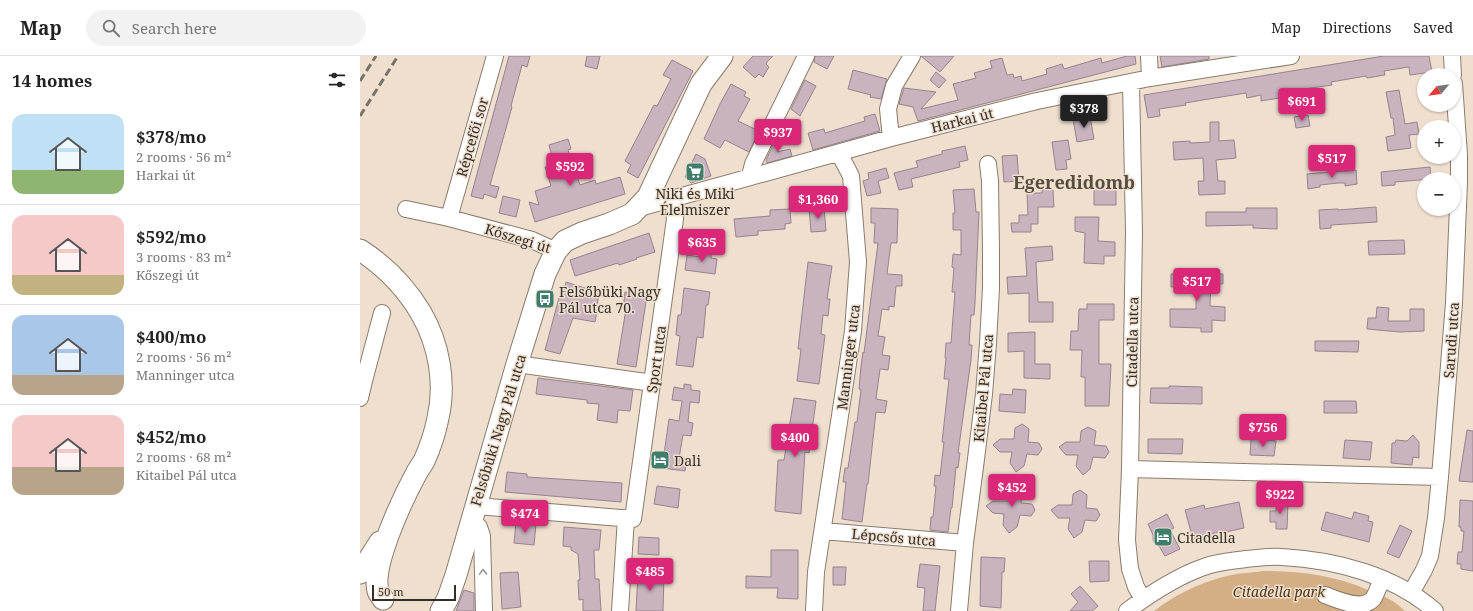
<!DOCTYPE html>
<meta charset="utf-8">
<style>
body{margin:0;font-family:"Noto Serif",serif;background:#f2f2f2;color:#222;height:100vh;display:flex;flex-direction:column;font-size:15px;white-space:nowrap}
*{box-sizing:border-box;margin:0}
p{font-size:13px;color:#767676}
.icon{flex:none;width:22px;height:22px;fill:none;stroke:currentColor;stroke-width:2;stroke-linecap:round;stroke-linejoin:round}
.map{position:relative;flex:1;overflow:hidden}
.sheet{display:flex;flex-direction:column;background:#fff;width:360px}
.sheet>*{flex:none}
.needle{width:26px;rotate:241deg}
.controls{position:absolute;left:1057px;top:12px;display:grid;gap:8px}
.controls a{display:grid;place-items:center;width:44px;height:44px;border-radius:50%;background:#fff;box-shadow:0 1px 3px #0004;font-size:20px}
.scale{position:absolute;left:12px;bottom:10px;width:84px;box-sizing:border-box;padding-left:4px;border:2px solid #332d27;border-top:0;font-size:11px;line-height:14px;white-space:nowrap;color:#332d27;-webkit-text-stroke:3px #efdfcf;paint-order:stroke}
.price{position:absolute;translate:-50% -34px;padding:0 9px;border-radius:4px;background:#db2777;color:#fff;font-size:13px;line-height:26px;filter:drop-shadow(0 1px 2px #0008)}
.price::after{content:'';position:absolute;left:50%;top:24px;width:12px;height:9px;margin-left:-6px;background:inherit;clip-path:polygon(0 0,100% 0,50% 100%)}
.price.on{background:#222;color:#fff}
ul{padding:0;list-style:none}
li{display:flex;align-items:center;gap:12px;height:100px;padding:0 12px}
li+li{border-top:1px solid #e0e0e0}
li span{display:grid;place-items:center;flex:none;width:112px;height:80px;border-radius:12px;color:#555}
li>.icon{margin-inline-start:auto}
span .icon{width:48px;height:48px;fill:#fffc;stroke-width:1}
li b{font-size:17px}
h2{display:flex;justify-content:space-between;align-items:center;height:48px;padding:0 12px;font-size:17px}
header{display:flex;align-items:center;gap:24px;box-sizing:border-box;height:56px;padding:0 20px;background:#fff;border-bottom:1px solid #e0e0e0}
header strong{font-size:19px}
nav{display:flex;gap:22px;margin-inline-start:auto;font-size:14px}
.search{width:280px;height:36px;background:#f2f2f2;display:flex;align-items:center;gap:10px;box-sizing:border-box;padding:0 14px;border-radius:22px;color:#767676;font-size:15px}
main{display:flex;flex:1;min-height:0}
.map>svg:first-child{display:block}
.green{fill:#d4ae84}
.building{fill:#c8b3be;stroke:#96838d}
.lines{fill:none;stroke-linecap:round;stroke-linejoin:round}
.minor-casing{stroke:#8a7c6d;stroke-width:18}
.major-casing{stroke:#8a7c6d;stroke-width:23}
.minor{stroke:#fff;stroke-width:16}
.major{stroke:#fff;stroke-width:21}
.rail{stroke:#7a7167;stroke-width:3;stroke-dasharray:8 4;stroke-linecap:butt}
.oneway{stroke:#999693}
.labels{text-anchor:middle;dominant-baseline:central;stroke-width:3;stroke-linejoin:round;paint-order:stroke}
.street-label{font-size:14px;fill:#332d27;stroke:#efdfcf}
.poi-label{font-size:14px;fill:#332d27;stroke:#efdfcf;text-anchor:start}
.park-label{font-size:14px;font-style:italic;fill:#4e3517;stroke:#efdfcf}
.district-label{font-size:18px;font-weight:bold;fill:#584c3e;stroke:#efdfcf}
</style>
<header>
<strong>Map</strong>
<div class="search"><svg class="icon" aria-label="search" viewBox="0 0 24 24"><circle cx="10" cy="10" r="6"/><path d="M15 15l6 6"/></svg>Search here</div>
<nav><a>Map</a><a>Directions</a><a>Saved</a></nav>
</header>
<main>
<section class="sheet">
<h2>14 homes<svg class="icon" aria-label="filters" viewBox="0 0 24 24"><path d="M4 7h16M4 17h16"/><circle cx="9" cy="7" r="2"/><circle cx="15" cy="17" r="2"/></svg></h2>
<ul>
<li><span style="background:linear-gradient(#bfe0f5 70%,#8fb573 0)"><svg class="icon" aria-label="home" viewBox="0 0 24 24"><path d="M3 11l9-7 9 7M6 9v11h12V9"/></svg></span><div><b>$378/mo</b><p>2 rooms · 56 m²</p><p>Harkai út</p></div></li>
<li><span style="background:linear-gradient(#f6c9c9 75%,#c2b280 0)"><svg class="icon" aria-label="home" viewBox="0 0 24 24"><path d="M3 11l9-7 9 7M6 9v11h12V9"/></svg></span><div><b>$592/mo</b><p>3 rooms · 83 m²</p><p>Kőszegi út</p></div></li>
<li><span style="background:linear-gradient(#a9c7e8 75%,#b9a48a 0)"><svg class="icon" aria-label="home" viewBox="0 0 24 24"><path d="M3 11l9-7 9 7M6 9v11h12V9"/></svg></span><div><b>$400/mo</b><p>2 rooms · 56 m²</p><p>Manninger utca</p></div></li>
<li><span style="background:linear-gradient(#f6c9c9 65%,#b9a48a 0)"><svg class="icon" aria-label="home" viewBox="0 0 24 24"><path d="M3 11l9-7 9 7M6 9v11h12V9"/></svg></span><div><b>$452/mo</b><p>2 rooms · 68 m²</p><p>Kitaibel Pál utca</p></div></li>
</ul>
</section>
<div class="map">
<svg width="1113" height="555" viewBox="0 0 1113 555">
<rect width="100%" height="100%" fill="#efdfcf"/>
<path class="green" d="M903,515c38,0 70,4 105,19 14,5 26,10 37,21h-251c21,-16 43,-27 69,-34 13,-4 27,-4 40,-6z"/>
<path class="building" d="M149,0h21l-3,11 -5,-2 -11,41 1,1 -22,78 9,2 -3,11 -12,-4 -1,5 -12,-3z
M227,0h13l-3,13 -12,-3z
M393,0h20l-6,6 -1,2 3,3 -6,10 -4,-3 -4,4 -12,-11z
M455,0h19l-7,13 -13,-7z
M561,0h33l-14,16z
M767,0h8l1,8 -218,57 -5,-14 -14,-3 5,-16 32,4 -15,17 37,-9 -5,-16 23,-6 -2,-5 18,-5 -2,-7 12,-3 5,17 6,-1 1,4 7,-2 1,5 25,-7 -1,-5 16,-5 2,5 37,-11 1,5z
M800,0h49v3l-47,8z
M1024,0h45l3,16 -22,3 -1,-8 -25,4 1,4 -18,3 -1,-2 -35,6 1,3 -28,4 1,5 -44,7v-6l-14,3 -1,-5 -31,5 -30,5 1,2 -27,4 1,7 -12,2 -4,-23z
M312,4l21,11 -55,107 -11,-6 4,-7 -6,-4 29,-56 3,1 14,-27 -8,-4z
M493,14l34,9 -6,20 -11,-2 1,-2 -23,-6z
M576,16l10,8 -7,8 -9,-8z
M445,24l11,6 -16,30 -9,-7z
M371,28l15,8 -2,4 6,3 -12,22 21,10 -10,21 -24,-12 -5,8 -16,-9 16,-35z
M1039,34l6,34 12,-2 2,12 -10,1 2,13 -23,3 -2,-14 9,-2 -2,-17h-2l-5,-26z
M515,58l5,17 -67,19 -5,-17 16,-4 1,4 40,-12 -1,-4z
M948,59l2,11 -14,2 -2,-11z
M730,60l4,23 -17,3 -4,-23z
M850,66h9v19l15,-1 2,18 -20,2 2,21h7v13l-26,1 -1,-14h6l-1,-23 -29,2 -1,-18 17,-1v2l20,-1z
M208,83l3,10 -3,1 12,35 15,-5 1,4 24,-7 5,17 -90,28 -6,-20 10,3 -4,-14 16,-5 -6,-19 9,-3 -5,-19z
M416,83l6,4 -5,9 13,-3 2,7 -25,7 -1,-3z
M708,84l3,19 -5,1 1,9 -11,1 -4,-28z
M605,90l3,14 -9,2 1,5 -49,12 2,8 -14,3 -5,-17 24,-6 -2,-6 26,-7v-3z
M336,98l9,5 6,17 -20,7 -6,-6z
M657,99l2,26 -15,1 -2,-26z
M1070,111l1,12 -36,3v3l-13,1 -1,-14z
M526,112l3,10 -11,3 3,12 -14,3 -4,-15 6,-2 -1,-6z
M996,114l1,14 -12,2v-3h-7l-18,2v2l-12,2 -1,-15z
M734,132h22v17h-22z
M614,133l2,23h3l-4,91 -1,12h-3l-2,30h3l-1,15 -13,93h2l-2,15 -2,-1 -4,41h-1l-3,24 -18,-2 1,-13h2l3,-31h-2l1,-11 5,1 4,-34h-2l7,-63h-5l2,-21h-1l1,-15h5l4,-51h-3l2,-24 -2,-1 1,-13 8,1v-25h-8v-17h2l-2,-23z
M682,134h11l1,17h-16v17h-7v8h-19l-1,-9h8v-8h9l-1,-22h15z
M143,140l17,4 -4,17 -17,-4z
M464,151l2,24 -15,1 -2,-24z
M1016,151l1,15 -46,3v3l-11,1 -1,-19 19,-1v1z
M511,152l27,1 -1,34h-6l-4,31 15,1v11h-6l-2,21 -5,-1v4l-7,-1 -4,27 7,1 -3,18 8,1 -2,14 -8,-1 -4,30 11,2 -2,12 -9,-1 -8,72h-1l-5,38 -20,-3 4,-37h-3l2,-14h3l7,-46h2l4,-32 -2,-1 2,-23 2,-14 1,1 14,-110h-4l1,-20h-4z
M886,152h31v21l-24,-1v-3l-47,1v-14h40z
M430,153l1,14 -6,1v5l-27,2v4l-22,2 -2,-18 36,-3v-6z
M715,161h24l-1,24 17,1v14h-11v8l-20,-1 1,-30 -10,-2z
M289,177l6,19 -19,6 1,1 -18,6 -1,-2 -43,13 -5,-16z
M1044,184l1,14 -36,1 -1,-14z
M692,190l1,14 -17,2 2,40h15v20h-24v-29l-21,1 -1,-17 20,-1 -2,-28z
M340,195l11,1v6l6,1 -2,15 -30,-4 2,-15 13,2z
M448,206l24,4 -5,33h3l-2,17 -5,-1 -2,19 4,1 -6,49 -22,-3 4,-32h-3z
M811,218h52v10l-12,-1 -1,23 15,1v14l-13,-1v12h-11v-4l-31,-1v-18h26v-17l-19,-1 1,-4h-7z
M206,226l19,6v2l14,4 -2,11h1l-3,17 -22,-4 -13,36 -15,-4 14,-52h3z
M324,232l26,4 -2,13h-2l-3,33 -6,-1 -4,30 -17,-2 4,-29 -4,-1 2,-20h3z
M265,236l22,3 -11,72 -19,-3 9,-55h-3z
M727,248h27v16h-15v44h12l-2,42h-24v-29h-4l1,-27h-12l1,-19h7l1,-22h8z
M1017,251l12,1 -1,13h22v-12h14v22l-24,1 -33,-3 1,-11h8z
M675,276v32h15v15l-26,-1v-27l-16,1v-19z
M955,285h44l-1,11 -43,-1z
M178,322l95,12 -3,21 -12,-1 -1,13 -20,-3 2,-16 -12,-1v-3l-51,-6z
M324,328l7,1v5l9,1 -1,12 -9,-1 -2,20 5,1 -2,13 -8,-1 -4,23 8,1 -2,12 -23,-3 7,-49 10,2 3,-20 -10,-1 2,-13 10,2z
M809,330l33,1v17l-52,-1 1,-15h18z
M653,333l13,1 -1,23 -26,-2 1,-17 12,1z
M434,342l22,3 -7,52 -4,-1 -4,62 -26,-3 3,-51h6z
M964,345h32l1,12h-33z
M662,368l7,5 -1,13 11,1 3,6 -4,6 -11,-1 -3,12 -8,6 -6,-9 2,-11h-12l-7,-7 7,-6h14l1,-11z
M728,371l8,4 -2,14 12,1 3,6 -4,6 -12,-1 -3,12 -7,6 -7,-9 2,-11h-12l-7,-8 7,-5h14l1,-11z
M1107,374l6,1v51l-14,-1z
M1053,379l6,7v16l-6,-1 -1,8 -21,-2 1,-20h3l1,-3 11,1z
M788,383h35l-1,15 -34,-1z
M891,383l25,2 -2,15 -24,-1z
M985,384l27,2 -2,18 -27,-2z
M147,416l20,2v3l95,6 -1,19 -116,-10z
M654,429l8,5 -1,13 11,1 3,6 -4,6 -11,-1 -3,12 -8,6 -6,-8 1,-11 -11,-1 -7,-7 7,-5h14l1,-12z
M297,430l23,3 -2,19 -24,-4z
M720,434l7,5 -1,13 11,1 3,6 -4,6 -11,-1 -3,12 -8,6 -6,-9 2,-11h-12l-7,-8 7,-5h14l1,-11z
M1100,444l13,1v70l-12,-2v-5h-4l1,-12h4l2,-21h-3v-4h-2z
M917,445l11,1 -1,27h-11v-7h-6v-11h6z
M879,446l5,26 -18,4v-2l-33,9 -8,-29 19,-5 1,4z
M966,456l26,7 2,-7 15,4 -1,5 5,1 -4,20 -48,-12z
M807,458l7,14 -4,2 10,19 -15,7 -6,-10 -4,-2 -2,-4v-5l-5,-11z
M156,466l20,2 -2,21 -20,-2z
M1040,469l12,6 -13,27 -12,-5z
M204,471l37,3 -2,20h-5l1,29h4l2,32h-18v-12l-4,1 -1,-20h2l-2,-26 -7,-4v-3l-8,-1z
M279,481l20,1v17l-21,-1z
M411,494h27v49l-21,-1 1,-10h-32v-12l25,1z
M621,501l24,1 -1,14h-2l-1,36 -21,-2z
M729,505h20v20l-19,1z
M560,508l20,2 -5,45h-12l2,-23 -8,-1z
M473,511h13l-1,18h-12z
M158,516l3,35 -19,2 -2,-36z
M278,517h26l-1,38h-27z
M720,530l18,20 -6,5h-22l8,-9 -7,-8z
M104,534l10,3v18h-18z"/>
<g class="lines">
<g class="minor-casing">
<path id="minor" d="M789,0l1,22
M1092,0l1,19
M771,26l3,151 -4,236 -3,71 3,29 6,18 7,12
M531,82l-3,-29 6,-23 18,-30
M390,120l3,-12 53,-108
M279,152l252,-70 146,-37 113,-23 141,-22
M46,153l43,9 83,22 24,11
M89,162l46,-162
M157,308l136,19
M0,319l4,6 -4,17
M4,325l18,-68
M770,413l310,8
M116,450l157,13 42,-300 -2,-20
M111,464l8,7 3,9 2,75
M463,475l142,12
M1051,537l13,-23 6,-14 6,-38 4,-41 14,-174 5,-121v-27l-5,-72
M965,539c13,5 37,16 48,4 4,-6 6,-14 9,-20
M260,555l6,-93
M454,555l2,-39 37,-241 5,-69 -7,-86 -12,-23
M599,555l6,-68 10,-76 9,-73 4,-51 3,-55v-36l-1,-71 -2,-17
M767,555c23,-17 47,-33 74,-43 14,-6 30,-7 45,-9 12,-1 24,-3 36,-2 54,3 112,18 153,54"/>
</g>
<g class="major-casing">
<path id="major" d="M0,194c25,16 46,38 61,63 18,31 25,70 17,105 -3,15 -8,30 -14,43 -3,5 -6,9 -8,13 -13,24 -45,91 -38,117 1,3 4,6 5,8
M0,517l20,-31
M81,555l7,-13 8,-23 61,-211 28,-90 11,-23 9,-10 17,-8 27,-9 23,-10 16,-17 53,-113 21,-28"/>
</g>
<use href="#minor" class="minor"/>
<use href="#major" class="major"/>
<path class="rail" d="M0,25l16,-25
M0,60l38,-60"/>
</g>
<defs><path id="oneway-chevron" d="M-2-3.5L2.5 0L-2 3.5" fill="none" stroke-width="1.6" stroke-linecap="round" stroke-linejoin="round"/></defs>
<use class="oneway" href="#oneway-chevron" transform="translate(123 516) rotate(-92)"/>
<defs>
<g id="supermarket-square" transform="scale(1)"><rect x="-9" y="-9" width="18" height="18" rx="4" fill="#3f7e6c" stroke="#efdfcf"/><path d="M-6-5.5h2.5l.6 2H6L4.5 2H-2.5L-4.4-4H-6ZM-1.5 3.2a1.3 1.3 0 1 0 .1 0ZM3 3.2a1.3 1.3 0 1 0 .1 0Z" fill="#fff"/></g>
<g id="bus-square" transform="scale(1)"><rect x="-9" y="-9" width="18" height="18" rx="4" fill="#3f7e6c" stroke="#efdfcf"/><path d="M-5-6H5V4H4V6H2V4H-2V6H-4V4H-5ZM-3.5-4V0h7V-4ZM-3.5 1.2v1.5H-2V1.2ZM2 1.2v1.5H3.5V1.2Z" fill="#fff"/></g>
<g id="hotel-square" transform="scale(1)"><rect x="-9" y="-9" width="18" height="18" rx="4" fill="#3f7e6c" stroke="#efdfcf"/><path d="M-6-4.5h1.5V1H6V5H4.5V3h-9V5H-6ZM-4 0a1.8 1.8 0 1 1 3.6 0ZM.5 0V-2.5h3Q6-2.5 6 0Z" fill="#fff"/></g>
</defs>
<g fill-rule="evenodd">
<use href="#supermarket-square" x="335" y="116"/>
<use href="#bus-square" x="185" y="243"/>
<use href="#hotel-square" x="300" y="404"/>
<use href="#hotel-square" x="803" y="481"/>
</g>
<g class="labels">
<g class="street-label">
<text transform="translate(602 64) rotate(-14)">Harkai út</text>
<text transform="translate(112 81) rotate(-74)">Répcefői sor</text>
<text transform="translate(158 182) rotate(17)">Kőszegi út</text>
<text transform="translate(1091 284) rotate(-86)">Sarudi utca</text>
<text transform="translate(772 286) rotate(-89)">Citadella utca</text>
<text transform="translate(488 301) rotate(-83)">Manninger utca</text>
<text transform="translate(296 303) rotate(-82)">Sport utca</text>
<text transform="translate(623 332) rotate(-85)">Kitaibel Pál utca</text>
<text transform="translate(138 374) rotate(-73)">Felsőbüki Nagy Pál utca</text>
<text transform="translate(534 481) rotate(5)">Lépcsős utca</text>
</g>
<g class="poi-label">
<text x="335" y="137" text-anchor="middle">Niki és Miki<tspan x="335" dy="16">Élelmiszer</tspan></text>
<text x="199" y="235">Felsőbüki Nagy<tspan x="199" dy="16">Pál utca 70.</tspan></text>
<text x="314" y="404">Dali</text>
<text x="817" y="481">Citadella</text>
</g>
<g class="park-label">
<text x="919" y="535">Citadella park</text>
</g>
<g class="district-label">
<text x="714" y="126">Egeredidomb</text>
</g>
</g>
</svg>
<div class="controls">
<a><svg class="needle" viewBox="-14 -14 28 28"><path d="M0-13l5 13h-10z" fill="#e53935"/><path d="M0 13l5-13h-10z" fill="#767676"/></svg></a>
<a>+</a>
<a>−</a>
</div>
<div class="scale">50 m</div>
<b class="price" style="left:942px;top:66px">$691</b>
<b class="price on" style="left:724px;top:73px">$378</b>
<b class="price" style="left:418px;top:97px">$937</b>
<b class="price" style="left:972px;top:123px">$517</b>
<b class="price" style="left:210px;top:131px">$592</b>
<b class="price" style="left:458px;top:164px">$1,360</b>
<b class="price" style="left:342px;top:207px">$635</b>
<b class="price" style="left:837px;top:246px">$517</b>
<b class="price" style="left:903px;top:392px">$756</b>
<b class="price" style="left:435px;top:402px">$400</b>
<b class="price" style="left:652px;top:452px">$452</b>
<b class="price" style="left:920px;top:459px">$922</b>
<b class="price" style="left:165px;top:478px">$474</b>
<b class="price" style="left:290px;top:536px">$485</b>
</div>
</main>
